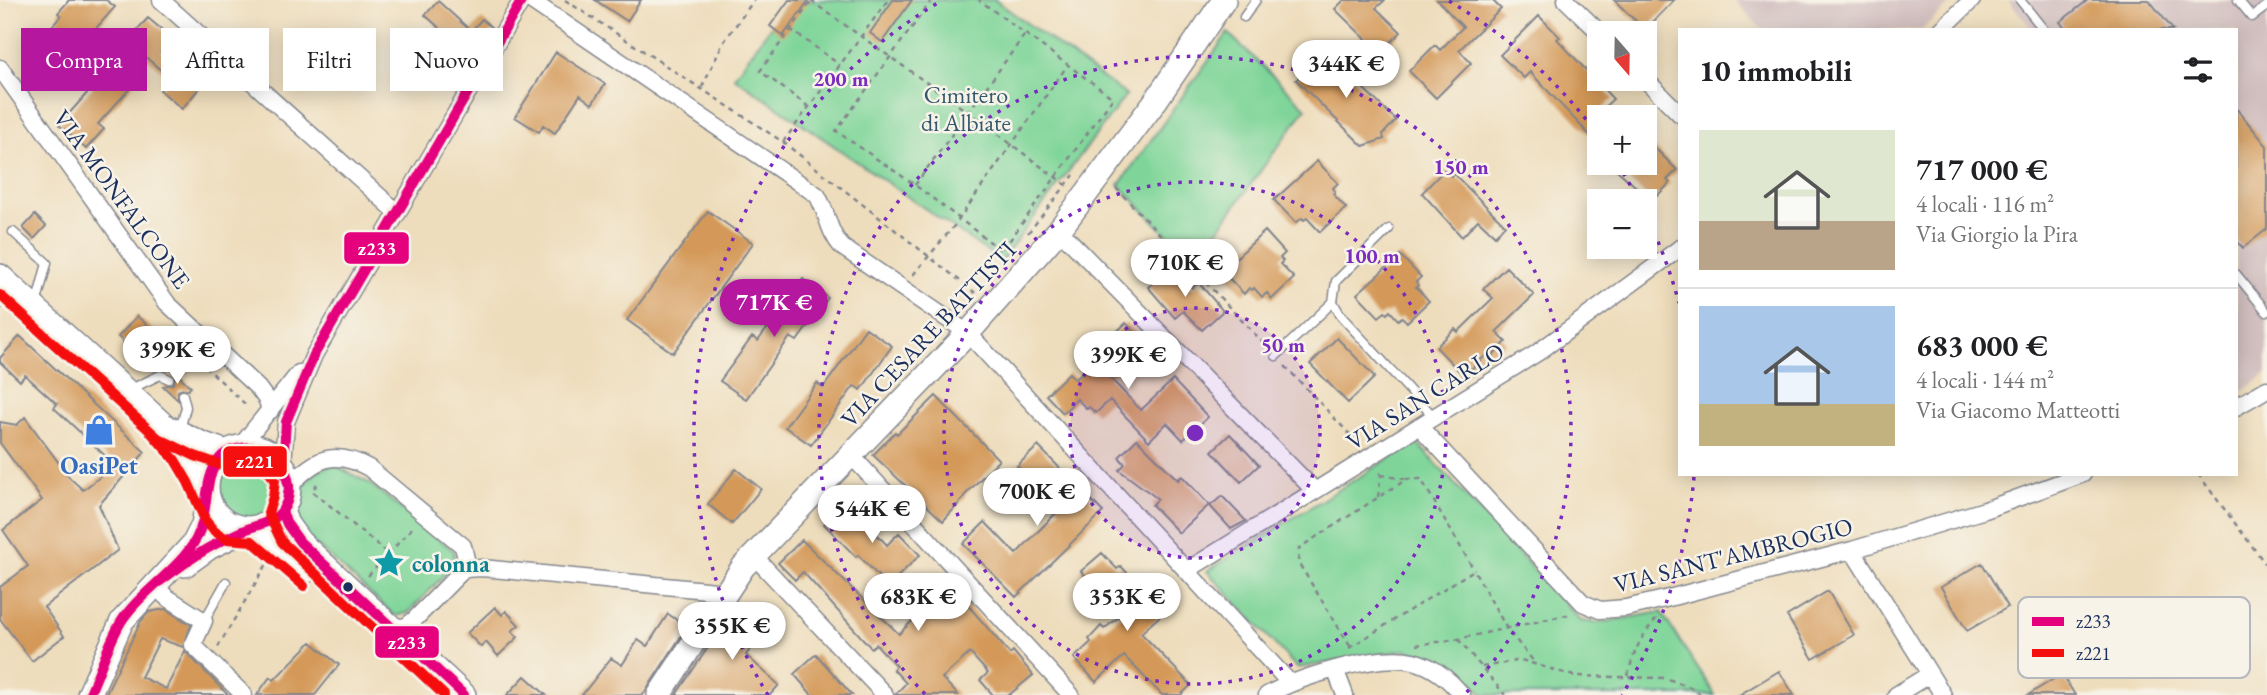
<!DOCTYPE html>
<html lang="it">
<meta charset="utf-8">
<style>
body{margin:0;font-family:"EB Garamond",serif;background:#f2f2f2;color:#202124;height:100vh;display:flex;flex-direction:column;font-size:26px;white-space:nowrap}
*{box-sizing:border-box;margin:0}
p{font-size:23px;color:#757577}
.icon{flex:none;width:38px;height:38px;fill:none;stroke:currentColor;stroke-width:2;stroke-linecap:round;stroke-linejoin:round}
.map{position:relative;flex:1;overflow:hidden}
.panel{position:absolute;left:1678px;top:28px;width:560px;height:448px;display:flex;flex-direction:column;background:#fff;border-radius:0px;box-shadow:0 4px 18px #0003}
.panel>*{flex:none}
.top-card{position:absolute;left:21px;top:28px;width:665px;height:63px;display:flex;gap:14px}
.needle{width:46px;rotate:160deg}
.tools{position:absolute;left:1587px;top:21px;display:grid;gap:14px}
.tools a{display:grid;place-items:center;width:70px;height:70px;border-radius:0px;background:#fff;box-shadow:0 4px 18px #0003;font-size:35px}
.price{position:absolute;translate:-50% -60px;padding:0 16px;border-radius:24px;background:#fff;color:#222;font-size:23px;line-height:46px;filter:drop-shadow(0 2px 4px #0008)}
.price::after{content:'';position:absolute;left:50%;top:42px;width:21px;height:16px;margin-left:-10px;background:inherit;clip-path:polygon(0 0,100% 0,50% 100%)}
.price.selected{background:#b5179e;color:#fff}
ul{padding:0;list-style:none}
li{display:flex;align-items:center;gap:21px;height:175px;padding:0 21px}
li+li{border-top:2px solid #e0e0e0}
li span{display:grid;place-items:center;flex:none;width:196px;height:140px;border-radius:0px;color:#555}
li>.icon{margin-inline-start:auto}
span .icon{width:84px;height:84px;fill:#fffc;stroke-width:1}
li b{font-size:30px}
h2{display:flex;justify-content:space-between;align-items:center;height:84px;padding:0 21px;font-size:30px}
.tag{padding:0 24px;border-radius:0px;background:#fff;box-shadow:0 4px 18px #0003;font-size:24px;line-height:63px}
.tag.selected{background:#b5179e;color:#fff}
.map>svg:first-child{display:block}
.industrial{fill:#d2bfbf}
.green{fill:#7fd599;stroke:#4d827c;stroke-width:2}
.building{fill:#d49958}
.lines{fill:none;stroke-linecap:round;stroke-linejoin:round}
.lane-casing{stroke:#84868d;stroke-width:11}
.street-casing{stroke:#84868d;stroke-width:19}
.secondary-casing{stroke:#84868d;stroke-width:26}
.path{stroke:#84868d;stroke-width:2.5;stroke-dasharray:5 5;stroke-linecap:butt}
.lane{stroke:#fff;stroke-width:8}
.street{stroke:#fff;stroke-width:16}
.secondary{stroke:#fff;stroke-width:23}
.bus-1-casing{stroke:#f7f3e8;stroke-width:16}
.bus-2-casing{stroke:#f7f3e8;stroke-width:16}
.bus-1{stroke:#e5007d;stroke-width:10}
.bus-2{stroke:#f50f0f;stroke-width:10}
.ring{fill:none;stroke:#7b2cbf;stroke-width:3.5;stroke-dasharray:3.5 7}
.bus-dot{fill:#1b2f5e;stroke:#f7f3e8;stroke-width:2.5}
.labels{text-anchor:middle;dominant-baseline:central;stroke-width:5;stroke-linejoin:round;paint-order:stroke}
.park-label{font-size:24px;fill:#34586d;stroke:#f7f3e8}
.street-label{font-size:24px;fill:#1b2f5e;stroke:#f7f3e8}
.shop-label{font-size:24px;font-weight:bold;fill:#366cbe;stroke:#f7f3e8}
.culture-label{font-size:24px;font-weight:bold;fill:#0d838f;stroke:#f7f3e8;text-anchor:start}
.key{fill:#f7f3e8;stroke:#b5b8bf;stroke-width:2}
.key-label{font-size:19px;fill:#1b2f5e}
.centre{fill:#7b2cbf;stroke:#f7f3e8;stroke-width:3.5}
.ring-label{font-size:21px;text-anchor:middle;font-weight:bold;fill:#7b2cbf;stroke:#f7f3e8;stroke-width:5;stroke-linejoin:round;paint-order:stroke}
.line-badge{stroke:#f7f3e8;stroke-width:2.5}
.badge-label{font-size:19px;text-anchor:middle;font-weight:bold;fill:#fff}
</style>
<div class="map">
<svg width="2267" height="695" viewBox="0 0 2267 695">
<rect width="100%" height="100%" fill="#f7f3e8"/>
<filter id="ink" filterUnits="userSpaceOnUse"><feTurbulence type="fractalNoise" baseFrequency=".0143" numOctaves="2"/><feDisplacementMap in="SourceGraphic" scale="14" xChannelSelector="R" yChannelSelector="G"/><feConvolveMatrix kernelMatrix="1 2 1 2 8 2 1 2 1" color-interpolation-filters="sRGB"/></filter>
<filter id="wash" filterUnits="userSpaceOnUse"><feTurbulence type="fractalNoise" baseFrequency=".00686" numOctaves="4" result="noise"/><feDisplacementMap in="SourceGraphic" scale="28" xChannelSelector="R" yChannelSelector="G"/><feGaussianBlur stdDeviation="1.57" result="paint"/><feColorMatrix in="noise" values="0 0 0 0 0 0 0 0 0 0 0 0 0 0 0 0 0 1.4 0 .05"/><feComposite in="paint" operator="in"/></filter>
<g filter="url(#wash)">
<rect width="100%" height="100%" fill="#eeddbc"/>
<path class="industrial" d="M1734,0h221l-34,30h-158z
M2008,0h259v373l-18,14 -12,6 -1,-363h-203z"/>
<path class="green" d="M790,0h205l131,95 -125,166 -267,-184z
M1228,33l78,75 -112,155 -75,-78z
M1416,442l165,179 18,2 62,-11 54,83h-231l-23,-22 -24,-14 -31,-9 -109,18 -90,-97z
M218 488a30 30 0 1 1 60 0a30 30 0 1 1-60 0Z
M334,465l35,18 85,68v14l-46,48 -13,3 -91,-82 -9,-20 2,-18 9,-15 15,-12z"/>
<g id="blocks">
<path class="building" d="M69,0h37l9,7 -56,63 -26,-22 28,-32 -3,-3z
M595,0h46l-14,21z
M789,0h20l-26,36 -13,-10z
M893,0h19l-30,42 -12,-9z
M1344,0h41l-9,8 25,24 -21,21 -45,-44z
M1437,0h55l9,9 -42,41 12,13 -35,35 -27,-27 26,-26 5,5 23,-23z
M1614,0h60l-29,30z
M2088,0h61l24,30h-107l-6,-8z
M438,1l33,30 11,-12 11,10 -18,31 -50,-45z
M1539,16l21,21 -3,2 56,60 -13,12v35l-70,-74 -6,6 -24,-23z
M148,18l25,21 -12,13 40,34 -19,23 -22,-19 10,-12 -43,-37z
M1325,51l71,69 -13,14 1,5 -21,7 -67,-66z
M556,52l49,32 -13,20 -12,-9 -25,38 -12,-8 -4,7 -24,-15z
M111,66l22,19 -35,39 6,5 -18,20 -27,-24z
M2236,108l31,38v83l-24,19 -7,-8z
M1652,145l25,25 -10,10 3,3 -18,18 -35,-31 7,-7h21v-11z
M1317,161l21,22 -5,5 2,3 -2,3 13,14 -26,24 -13,-14 -3,2 -2,-2 -6,5 -22,-23z
M1444,170l7,6 2,-3 52,52 -10,11 -17,-16 -16,17 -40,-44z
M708,211l45,32 -80,110 -46,-33z
M35,215l11,11 -12,13 -11,-11z
M1265,231l20,22 -5,5 3,3 -3,3 14,14 -22,21 -5,-6 -5,4 -8,-9 -2,2 -3,-2 -5,6 -22,-23z
M1400,255l21,22 -5,5 2,3 -2,2 13,14 -22,21 -5,-5 -4,3 -8,-9 -3,3 -2,-2 -6,5 -22,-23z
M1506,267l28,28 -38,37 10,10 -17,17 -3,-4 -22,21 -28,-29 19,-18 3,3 35,-34 -10,-9z
M1169,268l8,9 4,-2 11,13 7,-5 24,28 -21,19 -19,-19 -8,7 -27,-31z
M803,279l25,19 -31,43 -7,-4 -44,62 -26,-18 32,-44 6,4z
M137,316l24,21 -16,18 -11,-11 -4,4 -12,-11z
M1126,323l20,21 -37,33 32,33 32,-30 35,37 -25,23 -16,-17 -18,18 -39,-41 -14,13 -7,-6 -2,2 -10,-10 -14,14 -17,-18 23,-22 6,6 25,-23 -4,-5z
M866,328l26,18 -31,44 -7,-4 -43,59 -26,-18 32,-44 6,5z
M20,336l125,116 -46,53 19,45 -74,57 20,29 -32,25 -32,-42v-32l28,-21 -25,-36 39,-30 -42,-57v-21l17,3 8,-8 45,61 13,12 32,-25 -61,-57 3,-4 -32,-29 -5,6 -20,-19v-4z
M1337,338l38,39 -27,26 -38,-39z
M176,373l15,14 -3,3 -6,-1 -4,2v9l-15,-14 10,-2z
M936,396l63,64 -35,36 1,1 -22,24 -70,-66 22,-23 2,2z
M1230,434l29,31 -18,17 -29,-31z
M1137,439l41,41 4,-4 27,29 -30,28 -27,-28 6,-6 -39,-29 6,-6 -6,-7z
M1038,446l65,66 -87,85 -53,-53 22,-22 31,32 44,-45 -43,-43z
M736,469l25,20 -29,35 -24,-20z
M1222,496l24,25 -15,8 -21,-23z
M846,502l41,43 12,-12 21,22 -32,31 -30,-31 -2,2 -32,-33z
M802,540l97,94 21,-21 -12,-12 13,-11 6,6 16,-15 23,22 44,51 3,-3 20,24 -24,20h-16l-13,-15 8,-7 -18,-20 -28,25 16,17h-63l11,-12 -13,-14 3,-3 -20,-22 -5,4 -68,-76 -8,8 -17,-17z
M1102,553l15,16 4,-3 25,28 -2,3 17,18 -20,18 50,52 -10,10h-19l-38,-39 -28,26 -22,-24 17,-16 -2,-3 12,-13 3,3 21,-17 -22,-24 -4,3 -18,-20z
M1982,563l26,44 -41,24 -26,-44z
M1828,591l26,44 -41,24 -26,-43z
M744,604l25,19 -23,32 33,30 -9,10h-94l35,-52 3,3z
M495,607l7,8 4,-4 13,14 -7,6 6,6 -20,19 -12,-14 -5,5 -14,-14z
M165,609l26,16 -8,22 -23,-8 -19,38 25,12 19,-38 43,44h-123l36,-74 8,-9z
M668,614l19,13 -44,68h-61l29,-37 11,7 16,-25 9,6z
M311,642l28,23 -24,30h-58l13,-18 4,3z
M816,654l36,41h-40l-18,-21z
M1779,671l15,24h-55z
M2062,674l13,21h-47z
M525,676l21,19h-39z"/>
</g>
</g>
<g filter="url(#ink)">
<use href="#blocks" fill-opacity="0" stroke="#84868d" stroke-width="2"/>
<g class="lines">
<g class="lane-casing">
<path id="lane" d="M2020,0l24,30
M2238,0l14,17 15,-11
M1244,17l12,-17
M1389,229l-53,52 -3,21 8,14 93,101
M13,232l34,31 -11,42
M2236,274l31,38
M0,304l13,-12
M1276,356l57,-54
M131,389l29,-14 9,4
M180,430l6,-23 -3,-12
M204,621l22,-39"/>
</g>
<g class="street-casing">
<path id="street" d="M161,0l237,213
M530,0l287,195c11,18 11,37 25,52l126,86 321,349
M1566,0l34,33
M1941,30l31,-30
M0,68l167,235 91,85 9,12 3,11
M1645,79l35,35
M1059,230l256,261
M2236,407l31,-18
M1419,426l164,177 17,7 26,-2 39,-9 187,-49 133,-40 98,-36
M240,447l59,-74
M851,455l220,240
M283,465l3,-43 28,-67 208,-355
M289,487c25,-29 45,-38 80,-19l94,78 3,13 -2,10 -50,51 -9,7 -14,-1
M1852,550l91,145
M754,556l131,139
M464,569l18,-1 244,24
M1186,571l351,-218 143,-105
M156,585l9,11 39,25 -11,24 51,50
M1335,669l10,26
M1267,695c32,-18 110,-42 146,-34 21,5 36,18 49,34
M1896,695l34,-21"/>
</g>
<g class="secondary-casing">
<path id="secondary" d="M0,276l166,151 23,29 18,31
M172,429l29,14 26,9
M207 487a41 41 0 1 1 82 0a41 41 0 1 1-82 0Z
M282,511l5,13 13,18 164,153
M257,527l51,43
M185,565l25,-18 39,-19
M89,695l33,-74 72,-78 9,-18 5,-28
M659,695l84,-128 225,-234 91,-103 95,-127 70,-103"/>
</g>
<path class="path" d="M565,0l218,142 195,153
M932,0l-96,131 79,54 87,66 111,-153 -134,-98
M811,1l157,111 98,73
M790,29l50,36
M702,87l21,-44 31,-43
M809,107l-49,-36 51,-69
M783,142l105,-142
M915,185l111,-152
M1116,188l152,160
M1028,233l46,-58
M913,275l41,-49 113,-160
M180,337v5l67,64
M1285,366l75,79
M2198,474l69,92
M1381,475l24,4
M317,484l-5,7 77,63
M1378,497l3,-22 -3,-5
M368,576l45,-49
M1458,639l47,56
M1416,645l42,-6 113,-25
M1350,646l-52,-84 1,-14 108,-69h14l53,91
M218,647l50,-85
M1349,648l125,-78 33,59 28,34
M1482,667l39,-7 53,16 91,2 25,9 12,8
M1628,676c5,-24 13,-40 29,-58"/>
<use href="#lane" class="lane"/>
<use href="#street" class="street"/>
<use href="#secondary" class="secondary"/>
<g class="bus-1-casing">
<path id="bus-1" d="M282,511l5,-10 2,-14 -6,-22 3,-43 28,-67 208,-355
M282,511l5,13 13,18 164,153
M89,695c11,-24 19,-51 32,-73 18,-29 59,-53 75,-83 14,-26 6,-58 23,-80 7,-9 22,-12 33,-12 30,1 48,40 30,64 -8,11 -20,12 -32,17 -13,4 -26,12 -38,18 -19,10 -36,24 -53,36"/>
</g>
<g class="bus-2-casing">
<path id="bus-2" d="M0,295l158,143 37,18 29,10 30,-5 10,5 11,14 -2,17 -5,16 14,29 162,153
M148,429l27,31 13,22 17,38 9,11 13,8 25,2 52,45"/>
</g>
<use href="#bus-1" class="bus-1"/>
<use href="#bus-2" class="bus-2"/>
</g>
</g>
<circle cx="1195" cy="433" r="125" fill="#7b2cbf" fill-opacity=".12"/>
<g class="ring">
<circle cx="1195" cy="433" r="125"/>
<circle cx="1195" cy="433" r="251"/>
<path d="M925 694A376 376 0 1 1 1465 694"/>
<path d="M1694 477A501 501 0 0 1 1622 695M768 695A501 501 0 0 1 941 1M1449 1A501 501 0 0 1 1598 135M1618 164A501 501 0 0 1 1637 198M1645 213A501 501 0 0 1 1679 303"/>
</g>
<defs>
<g id="shop-bare" transform="scale(2.415)"><path d="M-5-2.5h2.3a2.7 3.5 0 0 1 5.4 0H5L5.5 6h-11ZM-1.5-2.5h3a1.5 2.3 0 0 0-3 0Z" fill="#3f7fe0" stroke="#f7f3e8" stroke-width="2.5" paint-order="stroke"/></g>
<g id="sight-bare" transform="scale(2.415)"><path d="M0-6L1.8-2.2L6-1.7L2.9 1.2L3.7 5.4L0 3.3L-3.7 5.4L-2.9 1.2L-6-1.7L-1.8-2.2Z" fill="#0f9aa8" stroke="#f7f3e8" stroke-width="2.5" paint-order="stroke"/></g>
</defs>
<g fill-rule="evenodd">
<use href="#shop-bare" x="99" y="430"/>
<use href="#sight-bare" x="389" y="563"/>
</g>
<circle class="bus-dot" cx="348" cy="587" r="6"/>
<g class="labels">
<g class="park-label">
<text x="966" y="94">Cimitero<tspan x="966" dy="28">di Albiate</tspan></text>
</g>
<g class="street-label">
<text transform="translate(122 199) rotate(54)">VIA MONFALCONE</text>
<text transform="translate(928 334) rotate(-47)">VIA CESARE BATTISTI</text>
<text transform="translate(1425 396) rotate(-32)">VIA SAN CARLO</text>
<text transform="translate(1733 555) rotate(-14)">VIA SANT'AMBROGIO</text>
</g>
<g class="shop-label">
<text x="99" y="465">OasiPet</text>
</g>
<g class="culture-label">
<text x="412" y="563">colonna</text>
</g>
</g>
<rect x="2018" y="597" width="232" height="81" rx="10" class="key"/>
<rect x="2032" y="617" width="32" height="9" fill="#e5007d"/>
<rect x="2032" y="649" width="32" height="8" fill="#f50f0f"/>
<g class="key-label">
<text x="2076" y="628">z233</text>
<text x="2076" y="660">z221</text>
</g>
<circle cx="1195" cy="433" r="10" class="centre"/>
<g class="ring-label">
<text x="841" y="86">200 m</text>
<text x="1461" y="174">150 m</text>
<text x="1372" y="263">100 m</text>
<text x="1283" y="352">50 m</text>
</g>
<g class="line-badge">
<rect x="343" y="231" width="67" height="34" rx="7" fill="#e5007d"/>
<rect x="222" y="445" width="66" height="33" rx="7" fill="#f50f0f"/>
<rect x="374" y="625" width="66" height="34" rx="7" fill="#e5007d"/>
</g>
<g class="badge-label">
<text x="377" y="255">z233</text>
<text x="255" y="468">z221</text>
<text x="407" y="649">z233</text>
</g>
</svg>
<div class="tools">
<a><svg class="needle" viewBox="-14 -14 28 28"><path d="M0-13l5 13h-10z" fill="#e53935"/><path d="M0 13l5-13h-10z" fill="#757577"/></svg></a>
<a>+</a>
<a>−</a>
</div>
<b class="price" style="left:1346px;top:100px">344K €</b>
<b class="price" style="left:1185px;top:299px">710K €</b>
<b class="price selected" style="left:774px;top:339px">717K €</b>
<b class="price" style="left:177px;top:386px">399K €</b>
<b class="price" style="left:1128px;top:391px">399K €</b>
<b class="price" style="left:1037px;top:528px">700K €</b>
<b class="price" style="left:872px;top:545px">544K €</b>
<b class="price" style="left:918px;top:633px">683K €</b>
<b class="price" style="left:1127px;top:633px">353K €</b>
<b class="price" style="left:732px;top:662px">355K €</b>
<div class="top-card">
<a class="tag selected">Compra</a>
<a class="tag">Affitta</a>
<a class="tag">Filtri</a>
<a class="tag">Nuovo</a>
</div>
<section class="panel">
<h2>10 immobili<svg class="icon" aria-label="filters" viewBox="0 0 24 24"><path d="M4 7h16M4 17h16"/><circle cx="9" cy="7" r="2"/><circle cx="15" cy="17" r="2"/></svg></h2>
<ul>
<li><span style="background:linear-gradient(#dfe7d0 65%,#b9a48a 0)"><svg class="icon" aria-label="home" viewBox="0 0 24 24"><path d="M3 11l9-7 9 7M6 9v11h12V9"/></svg></span><div><b>717 000 €</b><p>4 locali · 116 m²</p><p>Via Giorgio la Pira</p></div></li>
<li><span style="background:linear-gradient(#a9c7e8 70%,#c2b280 0)"><svg class="icon" aria-label="home" viewBox="0 0 24 24"><path d="M3 11l9-7 9 7M6 9v11h12V9"/></svg></span><div><b>683 000 €</b><p>4 locali · 144 m²</p><p>Via Giacomo Matteotti</p></div></li>
</ul>
</section>
</div>
